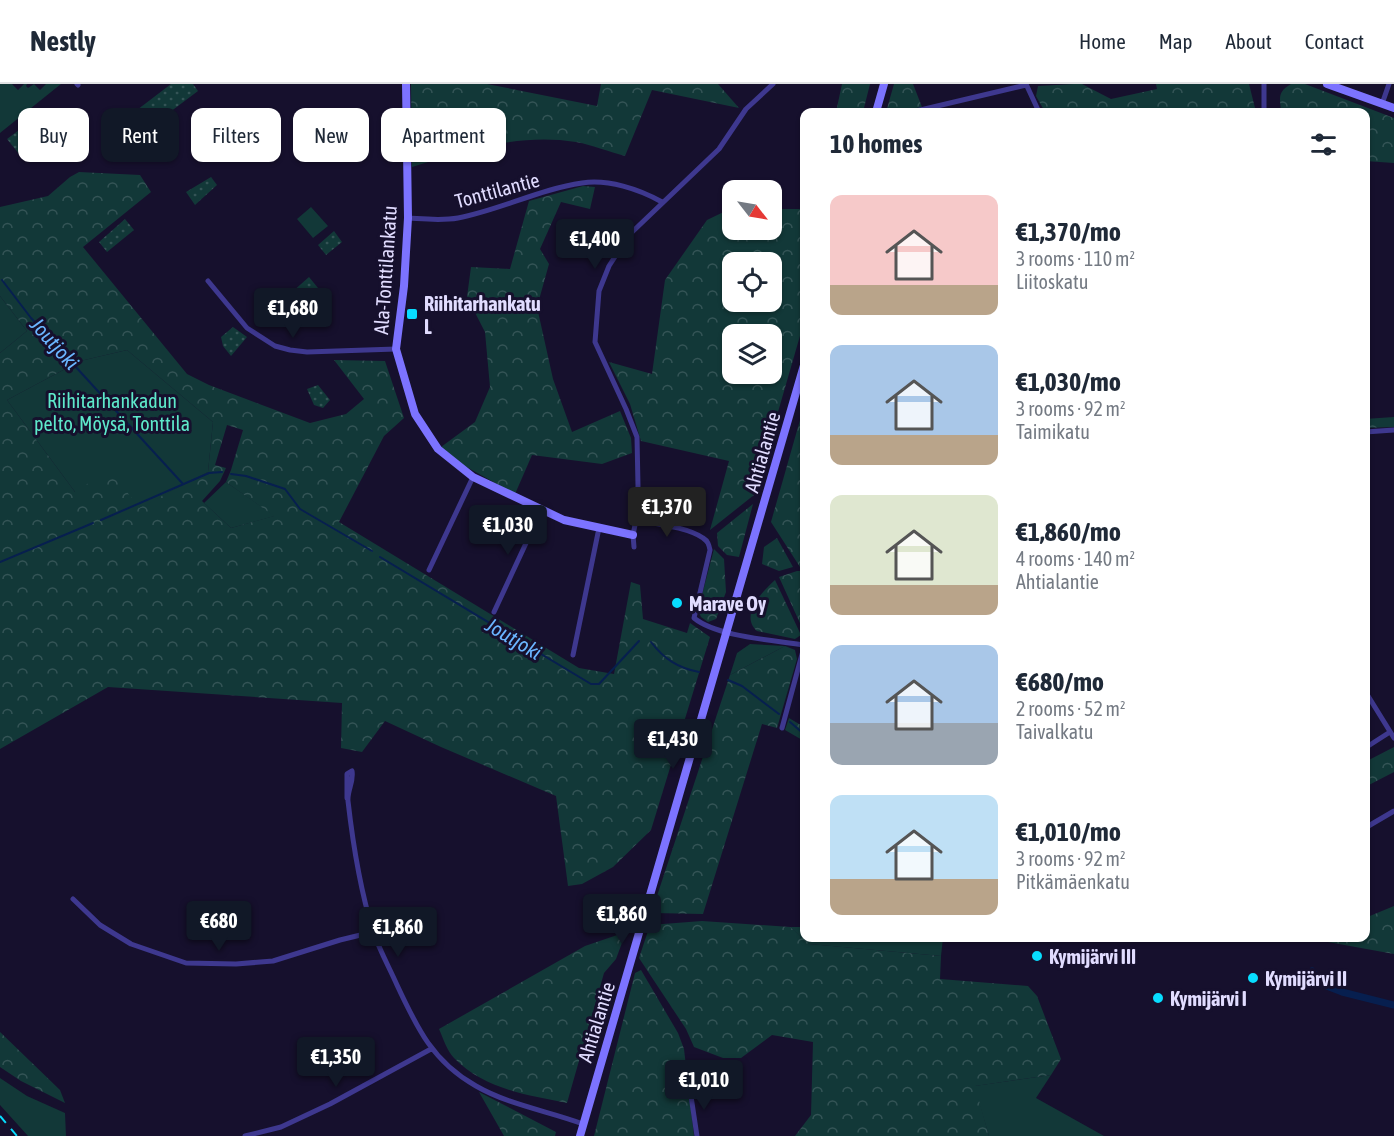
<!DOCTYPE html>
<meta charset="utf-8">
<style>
body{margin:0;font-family:"Asap Condensed",sans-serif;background:#f6f6f7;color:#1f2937;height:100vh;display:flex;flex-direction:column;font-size:22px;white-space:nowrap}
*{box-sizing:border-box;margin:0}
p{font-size:20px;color:#747a83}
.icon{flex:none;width:33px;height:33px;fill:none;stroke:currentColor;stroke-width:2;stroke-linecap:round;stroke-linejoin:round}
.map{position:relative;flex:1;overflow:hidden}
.panel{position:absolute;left:800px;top:24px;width:570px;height:834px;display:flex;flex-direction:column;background:#fff;border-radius:12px;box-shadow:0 2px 4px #0004}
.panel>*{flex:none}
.hud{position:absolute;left:18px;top:24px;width:570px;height:54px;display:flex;gap:12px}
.needle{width:39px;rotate:121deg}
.fabs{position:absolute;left:722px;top:96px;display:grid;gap:12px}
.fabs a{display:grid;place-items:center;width:60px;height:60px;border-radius:12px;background:#fff;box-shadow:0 2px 4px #0004;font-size:30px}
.price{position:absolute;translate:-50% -51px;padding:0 14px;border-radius:6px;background:#111827;color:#fff;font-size:20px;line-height:39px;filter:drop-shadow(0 2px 3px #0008)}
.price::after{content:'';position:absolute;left:50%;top:36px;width:18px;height:14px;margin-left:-9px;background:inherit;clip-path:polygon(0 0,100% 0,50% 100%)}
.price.current{background:#222;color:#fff}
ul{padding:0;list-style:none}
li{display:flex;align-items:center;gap:18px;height:150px;padding:0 30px}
li span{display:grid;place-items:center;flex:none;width:168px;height:120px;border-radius:12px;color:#555}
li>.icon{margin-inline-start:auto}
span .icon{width:72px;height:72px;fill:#fffc;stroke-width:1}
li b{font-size:26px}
h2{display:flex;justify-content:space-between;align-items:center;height:72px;padding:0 30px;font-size:26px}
.chip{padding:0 21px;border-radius:12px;background:#fff;box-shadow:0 2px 4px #0004;font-size:21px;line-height:54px}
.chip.current{background:#111827;color:#fff}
header{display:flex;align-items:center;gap:36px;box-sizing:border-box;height:84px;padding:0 30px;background:#fff;border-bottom:2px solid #e0e1e3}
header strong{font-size:28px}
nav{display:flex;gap:33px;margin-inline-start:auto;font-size:21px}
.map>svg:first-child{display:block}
.green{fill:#123838}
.forest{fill:url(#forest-crowns);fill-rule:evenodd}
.park{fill:url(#park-dots)}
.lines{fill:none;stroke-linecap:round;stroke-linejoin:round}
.stream{stroke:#071f4f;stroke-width:2}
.canal{stroke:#071f4f;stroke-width:7}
.street{stroke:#3e388f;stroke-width:5}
.secondary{stroke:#7c73ff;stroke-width:8}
.rail{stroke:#08ddff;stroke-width:2;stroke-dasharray:9 8;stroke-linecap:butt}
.poi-dot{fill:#08ddff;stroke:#16102d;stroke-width:2}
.labels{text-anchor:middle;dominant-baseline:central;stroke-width:6;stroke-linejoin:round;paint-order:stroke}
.street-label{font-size:20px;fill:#e1dcff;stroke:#16102d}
.poi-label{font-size:20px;font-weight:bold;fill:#e1dcff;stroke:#16102d;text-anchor:start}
.park-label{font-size:20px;fill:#5ee9cb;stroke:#16102d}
.water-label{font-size:21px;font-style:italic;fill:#6ab5ff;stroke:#16102d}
</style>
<header>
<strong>Nestly</strong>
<nav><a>Home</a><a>Map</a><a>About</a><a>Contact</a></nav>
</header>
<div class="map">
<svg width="1394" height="1052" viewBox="0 0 1394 1052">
<defs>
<pattern id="forest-crowns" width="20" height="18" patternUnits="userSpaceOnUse" patternTransform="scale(1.5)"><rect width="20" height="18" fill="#123838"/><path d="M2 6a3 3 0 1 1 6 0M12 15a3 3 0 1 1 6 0" fill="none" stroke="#345456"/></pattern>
<pattern id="park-dots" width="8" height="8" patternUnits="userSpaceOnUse" patternTransform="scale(1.5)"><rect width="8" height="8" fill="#123838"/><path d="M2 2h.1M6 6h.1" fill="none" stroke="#345456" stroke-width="1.8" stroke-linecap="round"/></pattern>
</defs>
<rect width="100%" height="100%" fill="#16102d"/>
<path class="green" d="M0,0h12l6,6 6,-6h3l-1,2 2,2 6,-4 6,6 6,-6h15l-61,49z
M311,123l17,19 -15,12 -16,-19z
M0,212l27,35 -27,22z
M127,266l86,72 -5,50 -69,37 -64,-17 -68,-92 73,-39z
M226,398l49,34 -44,12 -27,-25z
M750,560l35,2 -55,29 7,-22z
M790,843h14v11h139l-2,18 -132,-12z
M1051,991l-15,23 68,38h-115l-15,-50z
M0,994l27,18 38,17 1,23h-38l-28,-31z"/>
<path class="forest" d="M411,0h76l110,22 4,-22h117l21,24 -87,-18 -27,66c-16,-4 -32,-11 -49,-14 -56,-9 -111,8 -164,25z
M842,0h28l-7,28h-27z
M894,0h19l9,23 -15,3 1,2h-22z
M1074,0h8l29,15 46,-10 -1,-5h93l7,28h-211l-9,-16 2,-10z
M1291,0h14l89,34v45l-29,-2v-49h-84c-1,-14 -4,-20 10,-28z
M79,88l61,3 11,17 -68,55 104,127 22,11 101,38 36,-9 18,-15 -30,-39 51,1 19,57 -20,18 -45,86 240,146 35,6 17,-92 9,3 3,34 44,14 3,-10 20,14 -59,193 -38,37 -31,17 -14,2 -12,-90 -115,-49 -56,-26 -23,31 -21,-4 1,-45 -234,-16 -108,62v-396l27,-22 -27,-35v-89l48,-11 22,-19zM127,266l86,72 -5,50 -69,36 -29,-39 -35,23 -68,-92 73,-39zM227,341l16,5 -12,40 -5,12 48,34 -43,12 -29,-27 18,-20 6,-13 -11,-3z
M583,102l12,1 -5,22 -29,-7 -21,47 9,15 -12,43 16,72 19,53 48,-21 11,27 1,15 -30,11 -70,-9 -17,39 -52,-29 -22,-18 34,-25 15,-35 -5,-55 -18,-35 4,-30 39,2 19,-68z
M804,120v118l-50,173 -44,35 19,-69 -88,-20 -11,-37 -21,-42 43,12 13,-94 42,-60 25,-12v22h39v-21h31zM732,178h39v40h-39zM732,250h39v40h-39z
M804,322v105l-2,1 -2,55 -29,-45z
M1394,333v10l-29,1v-9z
M753,420l-14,53 -12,-2 -9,-9 -1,-13z
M777,454l16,29 -14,4 -17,-7 2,-17z
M714,465l10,10 2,33 -10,27 -8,3 -7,-5 -3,-7z
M797,487h7v61l-25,-55z
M775,496l26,55 -6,4 -38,-8c-18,-16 6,-40 18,-51z
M785,562l10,4 2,9 -20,69 -15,-4 -59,190 -49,-1v-8l76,-230z
M789,634l15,9v14l-19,-11z
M1394,663v25l-29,15v-25z
M1394,822v48l-88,-16h59v-20z
M702,837l88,6 20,17 131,12 -1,23 88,7 9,10 24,63 -10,16 -76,11 14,50h-194l16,-21 2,-73 -41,-7 -31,23h-18l-29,-11 -8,-18 -47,-71 11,-33z
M626,848l-10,27 -12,14 -37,130c-40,-8 -83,-14 -113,-45 -7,-7 -11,-20 -15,-29l146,-83z
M641,886l37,63 6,16 10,87h-100l41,-163z
M0,948l60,58 5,13 -44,-22 -21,-14z
M479,1008l77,40 -1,4h-51z"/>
<path class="park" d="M171,0h22l5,7 -48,36 -13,-17z
M19,46l16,20 -12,9 -16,-20z
M211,93l6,8 -22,20 -9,-13z
M125,135l9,11 -27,22 -8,-10z
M334,147l8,11 -16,13 -8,-10z
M309,193l9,11 -17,15 -9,-11z
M233,243l14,10 -16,19 -8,-10 -2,-9z
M318,301l12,15 -7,8 -9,-3 -7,-16z"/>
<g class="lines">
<path class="stream" d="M2,196l29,38 152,166
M231,390l15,2 39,13 15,20 72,42
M101,436l108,-47 13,-1
M380,473l211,127h8l40,-43
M0,478l93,-39
M651,558c13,17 27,26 48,30
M728,596l14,6 37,28
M790,638l14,12"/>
<path class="canal" d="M1312,887l12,14 18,7 52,13"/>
<path class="street" d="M77,0l1,1
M1026,0l13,28
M1264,0v28
M1382,20l7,-20
M912,28l114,-27
M408,134c17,1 33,3 50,0 42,-8 82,-29 124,-35 26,-4 57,6 80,19
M208,197l39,47 28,18 15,4 17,2 89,-3
M1365,348l29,-2
M636,436c20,4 51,7 67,18 5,3 6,7 7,12l-16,68c23,19 80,22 110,27
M634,463l-1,-12 3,-15 2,-34 -1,-49 -11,-28 -31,-67 4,-51 10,-25 20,-31 90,-86 27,-40 27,-25
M429,486l44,-93
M494,528l47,-101
M573,571l26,-127
M1365,607l29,47
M782,644l22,-81
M1365,664l25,-16
M347,714v-24l5,-3c2,11 -5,20 -4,30 5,44 12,88 25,130 6,18 16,36 24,54 20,43 36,77 79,101 33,19 72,25 107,38
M1365,744l29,-17
M73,815l27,26 31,19 55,19 50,1 37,-3 67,-21 33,-8
M245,1052l36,-9 49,-23 101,-55
M697,1052l-6,-40 17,-10"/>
<path class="secondary" d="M406,0l2,134 -4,68 -8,63 19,65 23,35 35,28 91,43 69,15
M1327,0l67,24
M876,28l8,-28
M580,1052l224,-771"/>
<path class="rail" d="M0,1032l17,20"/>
</g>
<g class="poi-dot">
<rect x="406" y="224" width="12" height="12" rx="3"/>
<circle cx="677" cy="519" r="6"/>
<circle cx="1037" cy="872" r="6"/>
<circle cx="1253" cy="894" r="6"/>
<circle cx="1158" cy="914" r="6"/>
</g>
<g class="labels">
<g class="street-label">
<text transform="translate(497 106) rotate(-15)">Tonttilantie</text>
<text transform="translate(385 186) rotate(-86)">Ala-Tonttilankatu</text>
<text transform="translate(762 368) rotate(-74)">Ahtialantie</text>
<text transform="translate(596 938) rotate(-73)">Ahtialantie</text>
</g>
<g class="poi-label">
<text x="424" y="219">Riihitarhankatu<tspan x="424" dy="23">L</tspan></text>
<text x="689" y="519">Marave Oy</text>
<text x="1049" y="872">Kymijärvi III</text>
<text x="1265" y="894">Kymijärvi II</text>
<text x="1170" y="914">Kymijärvi I</text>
</g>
<g class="park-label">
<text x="112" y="316">Riihitarhankadun<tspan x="112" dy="23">pelto, Möysä, Tonttila</tspan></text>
</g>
<g class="water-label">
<text transform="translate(55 259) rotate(48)">Joutjoki</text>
<text transform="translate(514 554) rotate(31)">Joutjoki</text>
</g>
</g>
</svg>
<div class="fabs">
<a><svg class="needle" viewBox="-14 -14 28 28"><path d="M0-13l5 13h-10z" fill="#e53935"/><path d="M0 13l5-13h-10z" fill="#747a83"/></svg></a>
<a><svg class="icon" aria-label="locate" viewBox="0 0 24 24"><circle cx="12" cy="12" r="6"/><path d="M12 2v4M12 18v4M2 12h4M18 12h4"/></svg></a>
<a><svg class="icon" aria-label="layers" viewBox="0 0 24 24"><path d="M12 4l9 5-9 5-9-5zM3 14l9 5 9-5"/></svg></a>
</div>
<b class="price" style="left:595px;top:186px">€1,400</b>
<b class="price" style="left:293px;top:255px">€1,680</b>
<b class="price current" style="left:667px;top:454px">€1,370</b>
<b class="price" style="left:508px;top:472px">€1,030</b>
<b class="price" style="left:673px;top:686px">€1,430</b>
<b class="price" style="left:622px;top:861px">€1,860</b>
<b class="price" style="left:219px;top:868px">€680</b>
<b class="price" style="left:398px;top:874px">€1,860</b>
<b class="price" style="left:336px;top:1004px">€1,350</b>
<b class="price" style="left:704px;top:1027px">€1,010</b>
<div class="hud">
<a class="chip">Buy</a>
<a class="chip current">Rent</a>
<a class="chip">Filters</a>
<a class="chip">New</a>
<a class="chip">Apartment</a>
</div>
<section class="panel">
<h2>10 homes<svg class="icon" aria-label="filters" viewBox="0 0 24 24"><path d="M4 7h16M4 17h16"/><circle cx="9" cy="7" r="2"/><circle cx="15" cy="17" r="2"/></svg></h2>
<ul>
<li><span style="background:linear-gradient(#f6c9c9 75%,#b9a48a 0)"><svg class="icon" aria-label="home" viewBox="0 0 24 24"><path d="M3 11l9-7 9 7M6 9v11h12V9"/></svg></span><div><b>€1,370/mo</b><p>3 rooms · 110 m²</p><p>Liitoskatu</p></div></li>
<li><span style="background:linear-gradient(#a9c7e8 75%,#b9a48a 0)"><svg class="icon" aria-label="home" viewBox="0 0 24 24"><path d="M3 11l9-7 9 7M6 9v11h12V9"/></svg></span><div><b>€1,030/mo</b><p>3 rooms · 92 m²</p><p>Taimikatu</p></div></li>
<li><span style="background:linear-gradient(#dfe7d0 75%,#b9a48a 0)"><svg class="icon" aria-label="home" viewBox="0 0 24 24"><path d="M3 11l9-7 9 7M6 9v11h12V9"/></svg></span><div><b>€1,860/mo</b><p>4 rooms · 140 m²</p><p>Ahtialantie</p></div></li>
<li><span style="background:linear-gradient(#a9c7e8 65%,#9aa5b1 0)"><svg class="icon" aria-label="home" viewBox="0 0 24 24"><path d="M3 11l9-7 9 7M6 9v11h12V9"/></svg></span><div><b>€680/mo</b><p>2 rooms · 52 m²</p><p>Taivalkatu</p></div></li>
<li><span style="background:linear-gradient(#bfe0f5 70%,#b9a48a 0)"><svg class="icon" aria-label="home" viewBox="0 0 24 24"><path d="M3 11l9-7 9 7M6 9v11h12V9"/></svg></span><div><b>€1,010/mo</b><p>3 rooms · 92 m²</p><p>Pitkämäenkatu</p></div></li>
</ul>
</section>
</div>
